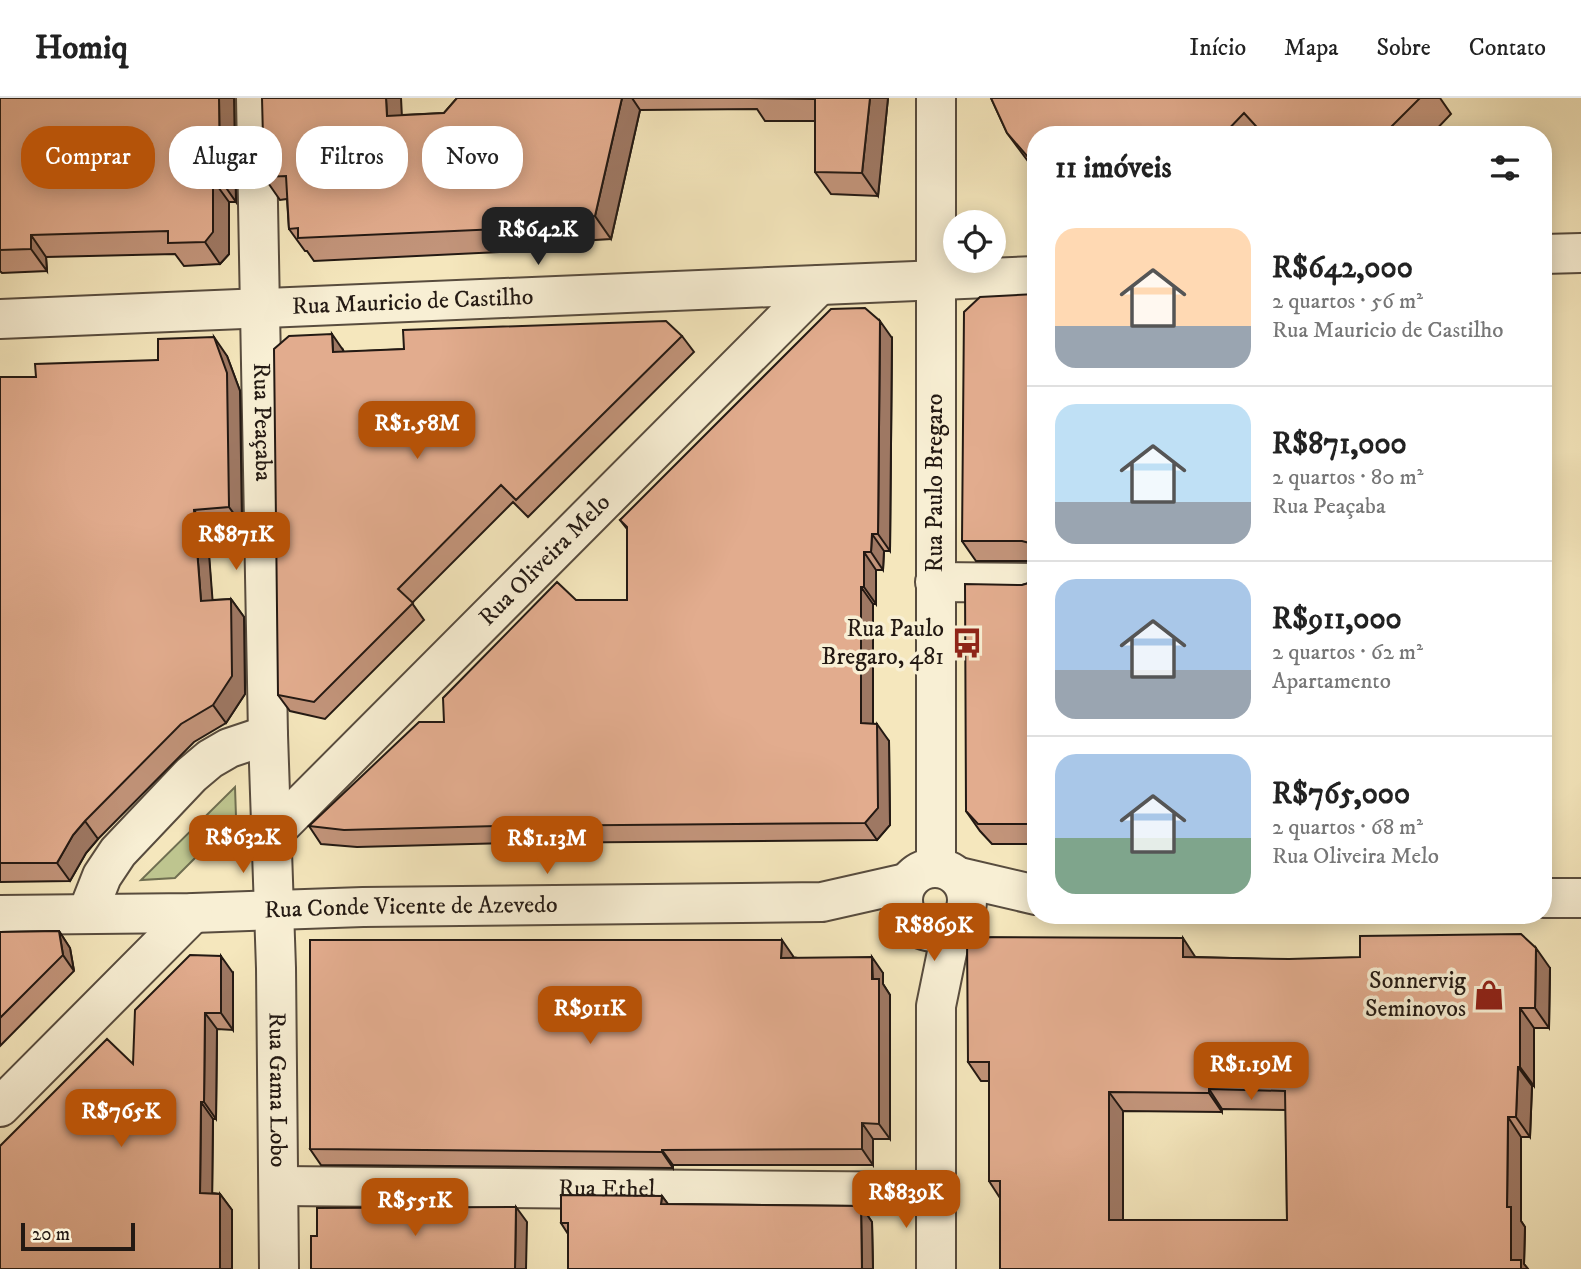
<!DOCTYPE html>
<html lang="pt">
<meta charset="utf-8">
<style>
body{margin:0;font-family:"IM FELL DW Pica",serif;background:#f6f6f6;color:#222;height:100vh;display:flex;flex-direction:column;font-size:26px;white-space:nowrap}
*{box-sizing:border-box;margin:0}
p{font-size:23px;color:#767676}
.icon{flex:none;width:38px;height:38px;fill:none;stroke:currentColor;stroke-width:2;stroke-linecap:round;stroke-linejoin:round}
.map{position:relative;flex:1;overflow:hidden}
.drawer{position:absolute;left:1027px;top:28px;width:525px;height:798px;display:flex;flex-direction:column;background:#fff;border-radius:28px;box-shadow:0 4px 18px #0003}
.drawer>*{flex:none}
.guide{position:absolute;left:21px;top:28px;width:665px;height:63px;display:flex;gap:14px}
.fabs{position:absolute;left:943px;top:112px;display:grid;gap:14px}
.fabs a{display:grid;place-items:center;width:63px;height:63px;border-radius:50%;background:#fff;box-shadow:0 4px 18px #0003;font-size:35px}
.scale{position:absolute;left:21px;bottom:18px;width:114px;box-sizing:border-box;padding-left:7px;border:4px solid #231913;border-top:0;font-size:19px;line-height:24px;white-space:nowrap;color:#231913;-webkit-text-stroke:5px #f8efd4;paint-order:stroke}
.price{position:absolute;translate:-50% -60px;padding:0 16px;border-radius:14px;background:#b45309;color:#fff;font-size:23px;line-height:46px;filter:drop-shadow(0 2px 4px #0008)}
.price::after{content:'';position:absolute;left:50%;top:42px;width:21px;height:16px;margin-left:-10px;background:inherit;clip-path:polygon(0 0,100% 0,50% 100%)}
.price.active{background:#222;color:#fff}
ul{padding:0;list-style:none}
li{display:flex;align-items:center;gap:21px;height:175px;padding:0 28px}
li+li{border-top:2px solid #e0e0e0}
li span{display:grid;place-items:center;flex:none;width:196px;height:140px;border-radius:21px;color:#555}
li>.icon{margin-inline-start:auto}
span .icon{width:84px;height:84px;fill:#fffc;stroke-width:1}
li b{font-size:30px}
h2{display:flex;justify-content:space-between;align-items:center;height:84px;padding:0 28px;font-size:30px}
.pill{padding:0 24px;border-radius:28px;background:#fff;box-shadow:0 4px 18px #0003;font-size:24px;line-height:63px}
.pill.active{background:#b45309;color:#fff}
header{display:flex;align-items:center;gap:42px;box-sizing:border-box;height:98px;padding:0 35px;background:#fff;border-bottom:2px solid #e0e0e0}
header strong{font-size:33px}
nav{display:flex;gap:38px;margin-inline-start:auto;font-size:24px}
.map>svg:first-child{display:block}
.green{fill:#bec58f;stroke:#706f51;stroke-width:2}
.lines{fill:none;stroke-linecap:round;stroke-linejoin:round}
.street-casing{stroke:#584c3e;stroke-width:42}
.street{stroke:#f8efd4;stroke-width:38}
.wall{fill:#c2947a;stroke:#231913;stroke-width:2;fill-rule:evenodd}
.shaded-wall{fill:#9e7863;stroke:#231913;stroke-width:2}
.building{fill:#e2ac8e;stroke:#231913;stroke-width:2;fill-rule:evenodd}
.labels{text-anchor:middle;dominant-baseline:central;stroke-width:7;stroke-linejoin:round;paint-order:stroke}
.street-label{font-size:24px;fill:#231913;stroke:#f8efd4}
.poi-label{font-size:24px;fill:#231913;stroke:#f8efd4;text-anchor:end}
</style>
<header>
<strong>Homiq</strong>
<nav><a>Início</a><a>Mapa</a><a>Sobre</a><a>Contato</a></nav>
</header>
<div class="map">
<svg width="1581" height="1171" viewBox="0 0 1581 1171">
<rect width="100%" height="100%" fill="#f5e7bd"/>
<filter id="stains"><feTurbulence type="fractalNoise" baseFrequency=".00286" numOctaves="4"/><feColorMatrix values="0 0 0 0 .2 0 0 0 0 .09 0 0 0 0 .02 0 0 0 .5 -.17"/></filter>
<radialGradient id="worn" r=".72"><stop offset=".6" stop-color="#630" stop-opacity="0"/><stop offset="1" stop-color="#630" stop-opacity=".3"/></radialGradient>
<path class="green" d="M235,689l1,30 -61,61 -34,2z"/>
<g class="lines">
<g class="street-casing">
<g id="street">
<path id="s1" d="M256,0l12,637 8,233 3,301"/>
<path d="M936,0v769"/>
<path d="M1544,156l37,-1"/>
<path id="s2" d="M0,221l1036,-43"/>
<path d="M935,484l101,1"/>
<path id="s3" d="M271,737l548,-550"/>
<circle cx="935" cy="802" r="32"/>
<path d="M959,779l77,18"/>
<path d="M1544,800h37"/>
<path d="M87,816l15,-38 16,-24 73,-77 19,-16 19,-11 39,-13"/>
<path id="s4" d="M0,817l193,-2 170,-6 459,-5 84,-19"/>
<path d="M0,1009l193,-194"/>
<path id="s5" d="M280,1088l656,6"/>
<path d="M936,1171v-263l16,-78"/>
</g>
</g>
<use href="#street" class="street"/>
</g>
<path class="wall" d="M0,0h234l2,104h-7v52l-9,10 -36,2 -9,-12 -129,3 1,14 -45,2 -2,-2z
M457,0h431l-10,98 -47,-2 -16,-22v-51h-50l-8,-12 -117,1 -29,129 -65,4 -6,7 -226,11 -7,-10h-2l-16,-22 -2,-30 -7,1 -16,-23 138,-62 42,-2z
M991,0h449l11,16 -20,21h-395v37l-29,-39z
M1036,196v267h-60l-14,-20z
M682,238l12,16 -166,165 -15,-15 -101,101 12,17 -99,99 -35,-8 -12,-16v-78l65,-267 1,2z
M892,240l-2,213h-6l-1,19h-7v34h-3v120l16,17 1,84 -13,15 -368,3 -152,4 -36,-3 -12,-18 135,-104 132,-122h51v-71l-7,-9z
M227,258l13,35 2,134 -35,3 5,72 19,-1 13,18 1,77 -19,29 -32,19 -96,97 -12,14 -16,28 -70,1v-505h36l122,-17z
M1036,481v265h-44l-12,-13 -14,-20 56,-226 10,-3z
M59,833l11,17 4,23 -74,75v-114z
M793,858l-1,1 91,16v11l7,11v144h-17v26h-200v3l-352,-3 -11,-16z
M1196,859l354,11 -1,60h-15v58h-2l-2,51h-9v84l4,6 -1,37 4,5h-528v-71l-11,-17v-100h-8l-13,-19zM1222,1011l64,1 1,110h-164v-109l99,1z
M233,875v57l-16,-1 -1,90h-3l-1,74 8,1 12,16v59h-232l133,-205z
M662,1098l6,8 193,2 11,16 1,47h-305v-35l-7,-11z"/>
<path class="shaded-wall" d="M219,0h15l2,104 -16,-23z
M386,0h15l2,40 -16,-22z
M622,0h10l8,12 -29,129 -16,-23z
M870,0h18l-10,98 -16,-23z
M213,82l16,22v52l-9,10 -15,-22z
M530,122l16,23 -6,7 -16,-22z
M31,137l15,22 1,14 -16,-22z
M880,223l12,17 -2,213 -12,-17z
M332,236l11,16 1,19 -11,-17z
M214,239l13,19 13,35 2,134 -13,-18z
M1544,366l3,5v230l-3,-6z
M194,412l13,18 7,91 -13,-18z
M872,436l12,17 -1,19 -12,-18z
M864,454l12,18v34l-12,-17z
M861,489l12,17v137l-12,-18z
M231,501l13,18 1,77 -19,29 -13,-18z
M877,626l12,17 1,84 -13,15 -12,-17z
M85,723l13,18 -12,14 -16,28 -13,-18 16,-28z
M59,833l11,17 4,23 -11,-16z
M1183,840l13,20 -13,-1z
M782,842l11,16 -1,17 -11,-15z
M1536,850l14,20 -1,60 -14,-20z
M221,858l12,17v57l-12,-17z
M872,859l11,16v11l7,11v144l-11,-15z
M1520,910l14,20v58l-14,-19z
M205,915l12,16 -1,90 -12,-17z
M1518,969l14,19 -2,51 -14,-20z
M1209,991l13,20v3l-13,-19z
M1109,994l14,19v129l-14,-20z
M201,1004l12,17 -1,91 -12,-17z
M1508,1019l13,20v84l4,6 -1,37 4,5h-10l-7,-9 -4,-53z
M862,1025l11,16v26l-11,-16z
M662,1052l11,15v3l-11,-16z
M220,1096l12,16v59h-12z
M662,1098l11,15 -12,-7z
M861,1108l11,16 1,47h-11z
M516,1109l11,15 -1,47h-11z"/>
<path class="building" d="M0,0h219l1,81 -7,1v52l-8,10 -37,1v-12l-137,4v14l-31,1z
M262,0h124l1,18 57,-3 13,-15h165l-27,118 -65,4 -6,8 -226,10v-10l-9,1 -3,-53 -22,1z
M749,0h121l-8,75 -47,-1v-73z
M991,0h429l-37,37h-119l-20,-22 -21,22h-187v26l-9,-5 -20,-23z
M1036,196v253l-3,-3 -11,-3h-60l2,-229 16,-15z
M865,210l15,13 -2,213h-6l-1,18h-7v35h-3v136l16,1 1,84 -13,15 -368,3 -153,4 -35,-4 110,-104h25l-1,-24 114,-116 19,18h51v-73l-7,-7 211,-211z
M666,223l16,15 -166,164 -15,-15 -103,104 15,14 -99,99 -36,-7 -4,-346 15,-13 43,-2 1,18 71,-3 -1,-19z
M214,239l13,36 2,134 -35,3 7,91 30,-2 1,77 -19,29 -32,19 -96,97 -12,14 -16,28h-57v-486h36l-1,-13 123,-4v-21z
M1036,481v245h-58l-12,-13 -1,-227 57,1 10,-3z
M59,833l4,24 -63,63v-86z
M1521,836l15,14 -1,60h-15v59h-2l-2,50h-8l-1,90h4v53h10v9h-521v-88h-11v-119h-21l-1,-125 216,1v19l106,2 71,-2v-21zM1209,991l76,2 2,129h-178v-128l100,1z
M310,842h472l-1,18 91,-1v22h7v145l-17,-1v26l-200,1v2l-352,-3z
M190,857l31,1v57h-16l-1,89h-3l-1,91 20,1v75h-220v-123l107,-107 26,25 2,-54z
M561,1097l101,1 -1,8 200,2 1,63h-294v-46h-7z
M516,1109l-1,62h-204v-33h6v-28z"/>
<defs>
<g id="bus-bare" transform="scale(2.415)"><path d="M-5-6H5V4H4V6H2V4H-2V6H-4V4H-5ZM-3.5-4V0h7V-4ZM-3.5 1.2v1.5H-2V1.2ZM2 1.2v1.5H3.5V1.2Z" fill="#8f2418" stroke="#f8efd4" stroke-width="2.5" paint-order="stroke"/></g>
<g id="shop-bare" transform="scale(2.415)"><path d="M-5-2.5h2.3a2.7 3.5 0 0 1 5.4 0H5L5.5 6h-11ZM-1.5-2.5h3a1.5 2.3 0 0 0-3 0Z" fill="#8f2418" stroke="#f8efd4" stroke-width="2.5" paint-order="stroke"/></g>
</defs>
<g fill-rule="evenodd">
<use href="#bus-bare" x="967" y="545"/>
<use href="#shop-bare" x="1489" y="897"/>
</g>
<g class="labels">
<g class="street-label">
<text stroke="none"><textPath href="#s2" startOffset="413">Rua Mauricio de Castilho</textPath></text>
<text stroke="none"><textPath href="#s1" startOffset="324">Rua Peaçaba</textPath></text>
<text transform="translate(935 385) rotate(-90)">Rua Paulo Bregaro</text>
<text stroke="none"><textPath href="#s3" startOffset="388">Rua Oliveira Melo</textPath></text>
<text stroke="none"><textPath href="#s4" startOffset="411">Rua Conde Vicente de Azevedo</textPath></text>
<text stroke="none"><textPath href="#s1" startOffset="992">Rua Gama Lobo</textPath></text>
<text stroke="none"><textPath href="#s5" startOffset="327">Rua Ethel</textPath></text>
</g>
<g class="poi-label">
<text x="944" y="531">Rua Paulo<tspan x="944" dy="28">Bregaro, 481</tspan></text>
<text x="1466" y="883">Sonnervig<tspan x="1466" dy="28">Seminovos</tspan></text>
</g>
</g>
<rect width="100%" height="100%" filter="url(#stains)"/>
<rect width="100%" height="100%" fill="url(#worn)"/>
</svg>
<div class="fabs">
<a><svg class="icon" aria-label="locate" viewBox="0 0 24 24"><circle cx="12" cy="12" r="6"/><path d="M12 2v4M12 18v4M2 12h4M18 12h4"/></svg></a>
</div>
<div class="scale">20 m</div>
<b class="price active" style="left:538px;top:169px">R$642K</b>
<b class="price" style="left:417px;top:363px">R$1.58M</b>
<b class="price" style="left:236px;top:474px">R$871K</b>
<b class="price" style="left:243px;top:777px">R$632K</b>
<b class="price" style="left:547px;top:778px">R$1.13M</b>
<b class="price" style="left:934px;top:865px">R$869K</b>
<b class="price" style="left:590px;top:948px">R$911K</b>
<b class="price" style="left:1251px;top:1004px">R$1.19M</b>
<b class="price" style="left:121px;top:1051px">R$765K</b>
<b class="price" style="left:906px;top:1132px">R$839K</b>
<b class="price" style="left:415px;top:1140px">R$551K</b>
<div class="guide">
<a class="pill active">Comprar</a>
<a class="pill">Alugar</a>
<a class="pill">Filtros</a>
<a class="pill">Novo</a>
</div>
<section class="drawer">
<h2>11 imóveis<svg class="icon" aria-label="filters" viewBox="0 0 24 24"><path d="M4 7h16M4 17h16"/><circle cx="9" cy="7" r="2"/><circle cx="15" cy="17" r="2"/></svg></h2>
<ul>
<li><span style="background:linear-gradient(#ffd9b3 70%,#9aa5b1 0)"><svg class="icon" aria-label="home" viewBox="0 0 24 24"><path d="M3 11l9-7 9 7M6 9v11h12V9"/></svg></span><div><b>R$642,000</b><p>2 quartos · 56 m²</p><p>Rua Mauricio de Castilho</p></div></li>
<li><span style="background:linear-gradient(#bfe0f5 70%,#9aa5b1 0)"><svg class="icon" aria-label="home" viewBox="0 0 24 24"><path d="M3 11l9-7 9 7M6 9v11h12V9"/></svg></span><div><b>R$871,000</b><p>2 quartos · 80 m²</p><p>Rua Peaçaba</p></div></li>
<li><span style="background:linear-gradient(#a9c7e8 65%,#9aa5b1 0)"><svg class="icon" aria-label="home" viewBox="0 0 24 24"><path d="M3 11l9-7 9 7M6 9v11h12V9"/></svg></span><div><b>R$911,000</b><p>2 quartos · 62 m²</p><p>Apartamento</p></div></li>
<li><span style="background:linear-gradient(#a9c7e8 60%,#7fa58c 0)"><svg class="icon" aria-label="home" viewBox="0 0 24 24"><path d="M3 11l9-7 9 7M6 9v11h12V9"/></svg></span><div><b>R$765,000</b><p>2 quartos · 68 m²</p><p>Rua Oliveira Melo</p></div></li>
</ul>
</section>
</div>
